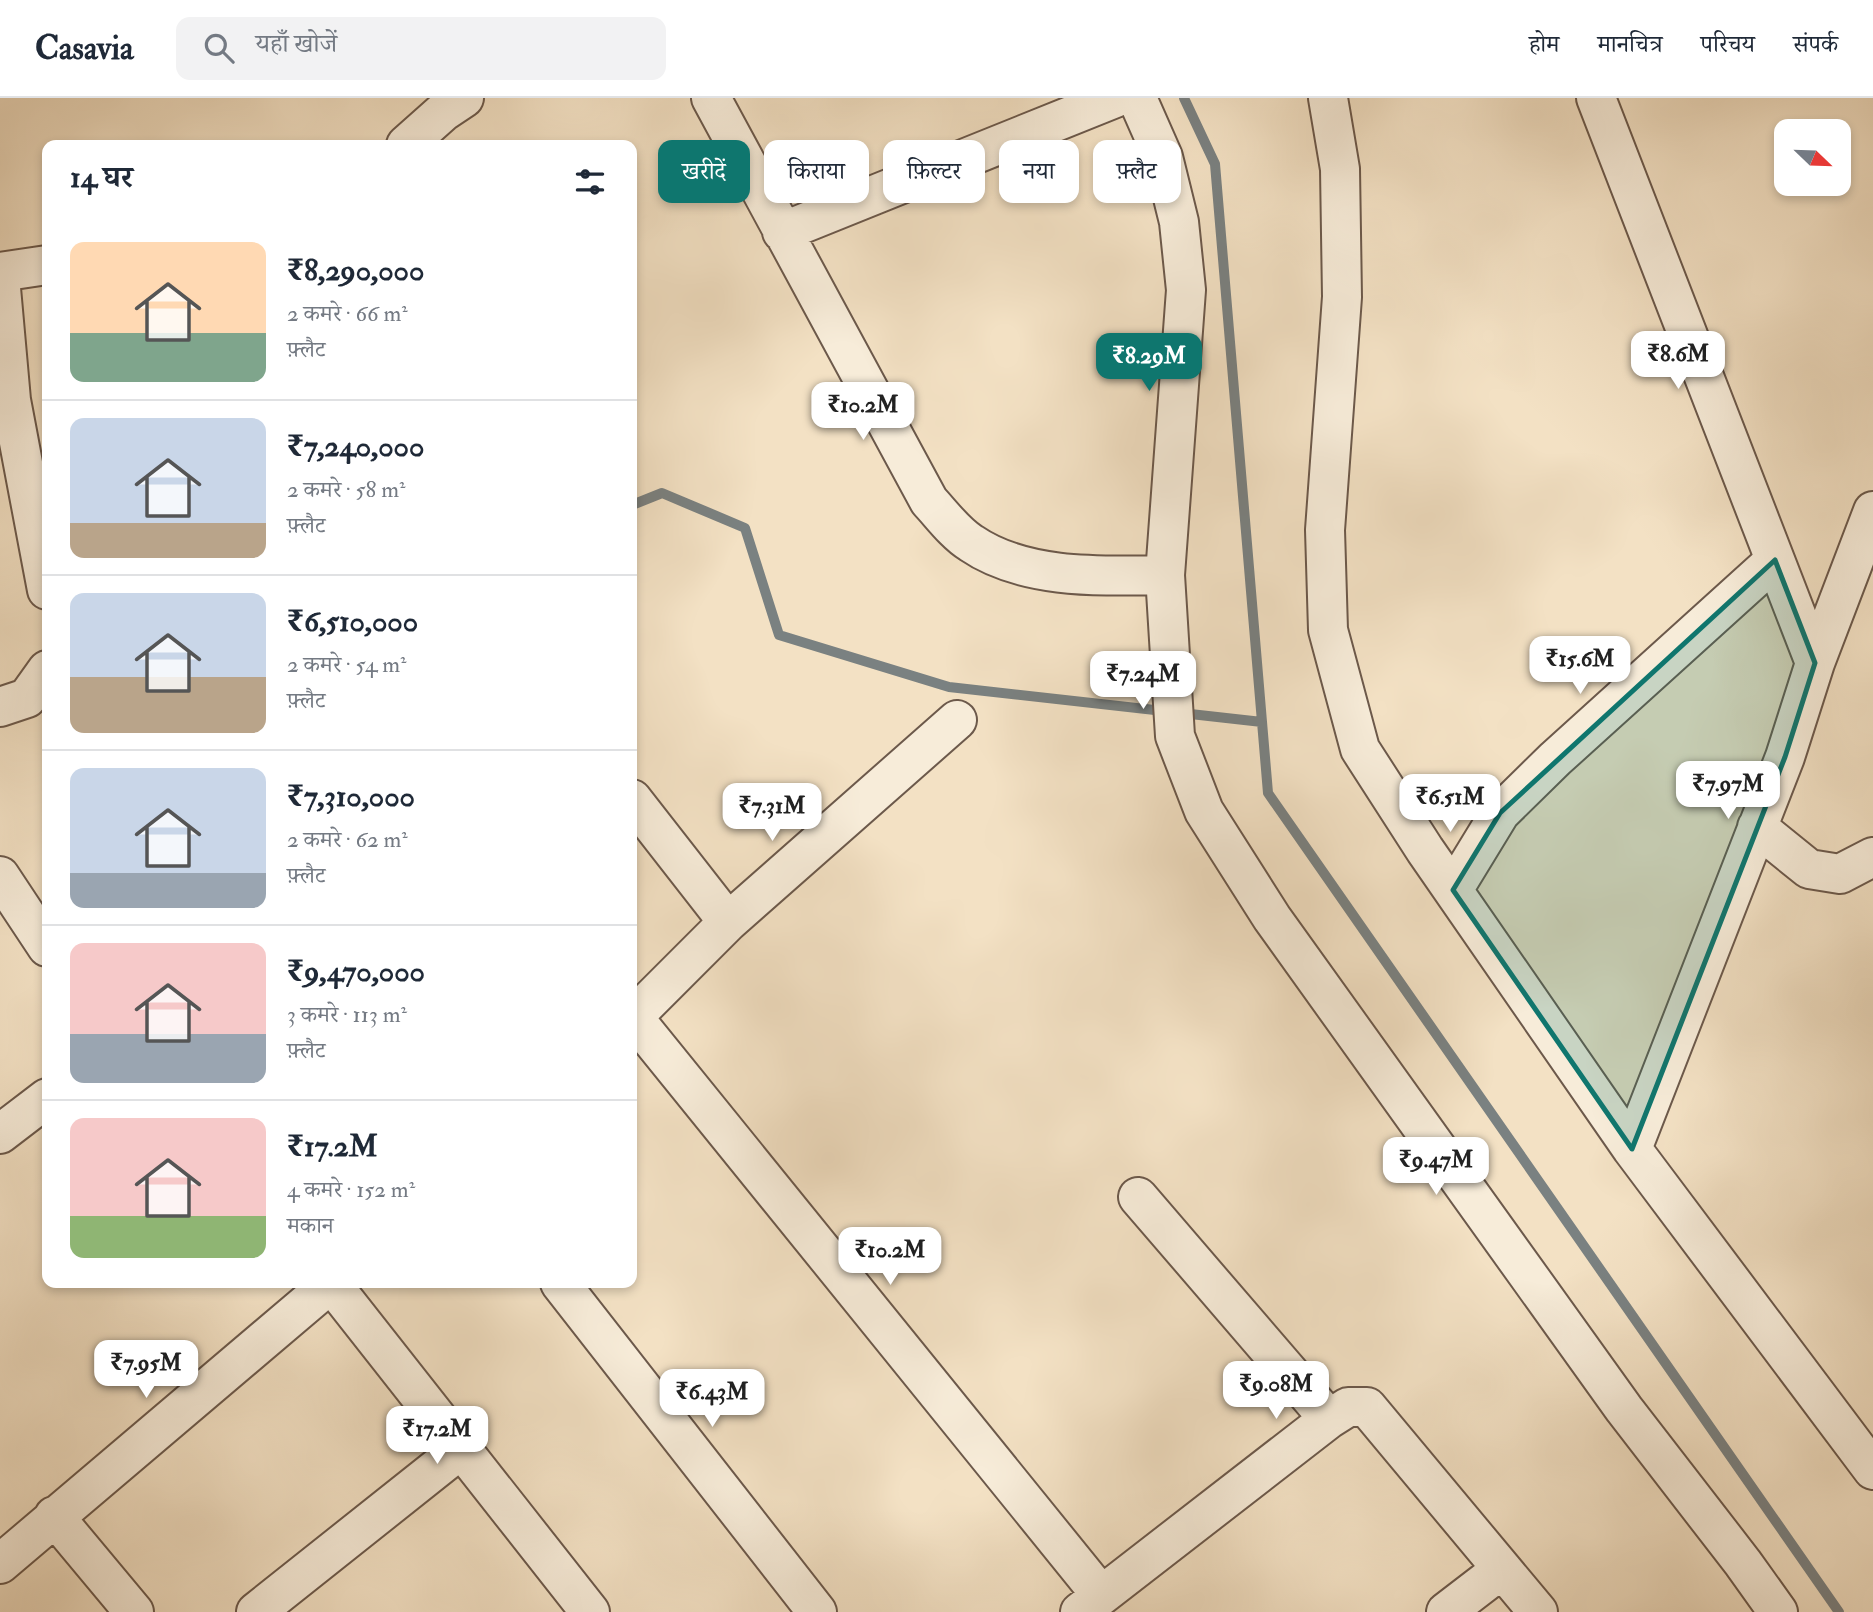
<!DOCTYPE html>
<html lang="hi">
<meta charset="utf-8">
<style>
body{margin:0;font-family:"IM FELL Double Pica","Noto Serif Devanagari",serif;background:#f2f2f3;color:#1f2937;height:100vh;display:flex;flex-direction:column;font-size:26px;white-space:nowrap}
*{box-sizing:border-box;margin:0}
p{font-size:23px;color:#747a83}
.icon{flex:none;width:38px;height:38px;fill:none;stroke:currentColor;stroke-width:2;stroke-linecap:round;stroke-linejoin:round}
.map{position:relative;flex:1;overflow:hidden}
.panel{position:absolute;left:42px;top:42px;width:595px;height:1148px;display:flex;flex-direction:column;background:#fff;border-radius:14px;box-shadow:0 4px 10px #0003}
.panel>*{flex:none}
.banner{position:absolute;left:658px;top:42px;width:665px;height:63px;display:flex;gap:14px}
.needle{width:46px;rotate:113deg}
.fabs{position:absolute;left:1774px;top:21px;display:grid;gap:14px}
.fabs a{display:grid;place-items:center;width:77px;height:77px;border-radius:14px;background:#fff;box-shadow:0 4px 10px #0003;font-size:35px}
.price{position:absolute;translate:-50% -60px;padding:0 16px;border-radius:14px;background:#fff;color:#222;font-size:23px;line-height:46px;filter:drop-shadow(0 2px 4px #0008)}
.price::after{content:'';position:absolute;left:50%;top:42px;width:21px;height:16px;margin-left:-10px;background:inherit;clip-path:polygon(0 0,100% 0,50% 100%)}
.price.selected{background:#0f766e;color:#fff}
ul{padding:0;list-style:none}
li{display:flex;align-items:center;gap:21px;height:175px;padding:0 28px}
li+li{border-top:2px solid #e0e1e3}
li span{display:grid;place-items:center;flex:none;width:196px;height:140px;border-radius:14px;color:#555}
li>.icon{margin-inline-start:auto}
span .icon{width:84px;height:84px;fill:#fffc;stroke-width:1}
li b{font-size:30px}
h2{display:flex;justify-content:space-between;align-items:center;height:84px;padding:0 28px;font-size:30px}
.chip{padding:0 24px;border-radius:14px;background:#fff;box-shadow:0 4px 10px #0003;font-size:24px;line-height:63px}
.chip.selected{background:#0f766e;color:#fff}
header{display:flex;align-items:center;gap:42px;box-sizing:border-box;height:98px;padding:0 35px;background:#fff;border-bottom:2px solid #e0e1e3}
header strong{font-size:33px}
nav{display:flex;gap:38px;margin-inline-start:auto;font-size:24px}
.search{width:490px;height:63px;background:#f2f2f3;display:flex;align-items:center;gap:18px;box-sizing:border-box;padding:0 24px;border-radius:14px;color:#747a83;font-size:26px}
.map>svg:first-child{display:block}
.lines{fill:none;stroke-linecap:round;stroke-linejoin:round}
.stream{stroke:#7a8181;stroke-width:10}
.minor-casing{stroke:#6c594b;stroke-width:42}
.minor{stroke:#f7ecd9;stroke-width:38}
.marked{fill:#0f766e;fill-opacity:0.2;stroke:#0f766e;stroke-width:5;stroke-linejoin:round}
</style>
<header>
<strong>Casavia</strong>
<div class="search"><svg class="icon" aria-label="search" viewBox="0 0 24 24"><circle cx="10" cy="10" r="6"/><path d="M15 15l6 6"/></svg>यहाँ खोजें</div>
<nav><a>होम</a><a>मानचित्र</a><a>परिचय</a><a>संपर्क</a></nav>
</header>
<div class="map">
<svg width="1873" height="1514" viewBox="0 0 1873 1514">
<rect width="100%" height="100%" fill="#f3e1c4"/>
<filter id="stains"><feTurbulence type="fractalNoise" baseFrequency=".00286" numOctaves="4"/><feColorMatrix values="0 0 0 0 .2 0 0 0 0 .09 0 0 0 0 .02 0 0 0 .5 -.17"/></filter>
<radialGradient id="worn" r=".72"><stop offset=".6" stop-color="#630" stop-opacity="0"/><stop offset="1" stop-color="#630" stop-opacity=".3"/></radialGradient>
<g class="lines">
<path class="stream" d="M1184,0l31,66 53,629 571,819
M632,407l30,-12 83,35 34,107 170,52 313,35"/>
<g class="minor-casing">
<path id="minor" d="M711,0l218,403c13,14 26,32 42,42 54,37 132,33 194,32
M1137,0l26,59 16,65 7,68 -21,285 10,161 29,75 68,107 352,491 119,154 35,49
M1328,0l12,71 2,128 -17,233 3,100 32,119 65,101 207,299 241,321
M1596,0l219,565
M406,47l37,-33 21,-14
M782,134l333,-134
M0,174l47,-7
M0,179l11,123 36,190
M0,609l27,-9 20,-28
M632,701l96,123
M1757,729l52,42 31,5 33,-17
M0,778l47,71
M1453,792l47,-77 55,-54 220,-199
M633,919l468,578
M632,920l96,-96 229,-202
M0,1036l47,-36
M1632,1051l153,-392 30,-94 58,-152
M560,1185l257,329
M1329,1321l19,-12h19l171,205
M54,1418l80,96
M0,1466l331,-281 259,329
M256,1514l205,-163
M1080,1514l249,-193 -191,-222
M1446,1514l56,-43"/>
</g>
<use href="#minor" class="minor"/>
</g>
<path class="marked" d="M1775,462l40,103 -30,94 -153,392 -179,-259 47,-77z"/>
<rect width="100%" height="100%" filter="url(#stains)"/>
<rect width="100%" height="100%" fill="url(#worn)"/>
</svg>
<div class="fabs">
<a><svg class="needle" viewBox="-14 -14 28 28"><path d="M0-13l5 13h-10z" fill="#e53935"/><path d="M0 13l5-13h-10z" fill="#747a83"/></svg></a>
</div>
<b class="price" style="left:1678px;top:293px">₹8.6M</b>
<b class="price selected" style="left:1149px;top:295px">₹8.29M</b>
<b class="price" style="left:863px;top:344px">₹10.2M</b>
<b class="price" style="left:1580px;top:598px">₹15.6M</b>
<b class="price" style="left:1143px;top:613px">₹7.24M</b>
<b class="price" style="left:1728px;top:723px">₹7.97M</b>
<b class="price" style="left:1450px;top:736px">₹6.51M</b>
<b class="price" style="left:772px;top:745px">₹7.31M</b>
<b class="price" style="left:1436px;top:1099px">₹9.47M</b>
<b class="price" style="left:890px;top:1189px">₹10.2M</b>
<b class="price" style="left:146px;top:1302px">₹7.95M</b>
<b class="price" style="left:1276px;top:1323px">₹9.08M</b>
<b class="price" style="left:712px;top:1331px">₹6.43M</b>
<b class="price" style="left:437px;top:1368px">₹17.2M</b>
<div class="banner">
<a class="chip selected">खरीदें</a>
<a class="chip">किराया</a>
<a class="chip">फ़िल्टर</a>
<a class="chip">नया</a>
<a class="chip">फ़्लैट</a>
</div>
<section class="panel">
<h2>14 घर<svg class="icon" aria-label="filters" viewBox="0 0 24 24"><path d="M4 7h16M4 17h16"/><circle cx="9" cy="7" r="2"/><circle cx="15" cy="17" r="2"/></svg></h2>
<ul>
<li><span style="background:linear-gradient(#ffd9b3 65%,#7fa58c 0)"><svg class="icon" aria-label="home" viewBox="0 0 24 24"><path d="M3 11l9-7 9 7M6 9v11h12V9"/></svg></span><div><b>₹8,290,000</b><p>2 कमरे · 66 m²</p><p>फ़्लैट</p></div></li>
<li><span style="background:linear-gradient(#c9d6e8 75%,#b9a48a 0)"><svg class="icon" aria-label="home" viewBox="0 0 24 24"><path d="M3 11l9-7 9 7M6 9v11h12V9"/></svg></span><div><b>₹7,240,000</b><p>2 कमरे · 58 m²</p><p>फ़्लैट</p></div></li>
<li><span style="background:linear-gradient(#c9d6e8 60%,#b9a48a 0)"><svg class="icon" aria-label="home" viewBox="0 0 24 24"><path d="M3 11l9-7 9 7M6 9v11h12V9"/></svg></span><div><b>₹6,510,000</b><p>2 कमरे · 54 m²</p><p>फ़्लैट</p></div></li>
<li><span style="background:linear-gradient(#c9d6e8 75%,#9aa5b1 0)"><svg class="icon" aria-label="home" viewBox="0 0 24 24"><path d="M3 11l9-7 9 7M6 9v11h12V9"/></svg></span><div><b>₹7,310,000</b><p>2 कमरे · 62 m²</p><p>फ़्लैट</p></div></li>
<li><span style="background:linear-gradient(#f6c9c9 65%,#9aa5b1 0)"><svg class="icon" aria-label="home" viewBox="0 0 24 24"><path d="M3 11l9-7 9 7M6 9v11h12V9"/></svg></span><div><b>₹9,470,000</b><p>3 कमरे · 113 m²</p><p>फ़्लैट</p></div></li>
<li><span style="background:linear-gradient(#f6c9c9 70%,#8fb573 0)"><svg class="icon" aria-label="home" viewBox="0 0 24 24"><path d="M3 11l9-7 9 7M6 9v11h12V9"/></svg></span><div><b>₹17.2M</b><p>4 कमरे · 152 m²</p><p>मकान</p></div></li>
</ul>
</section>
</div>
